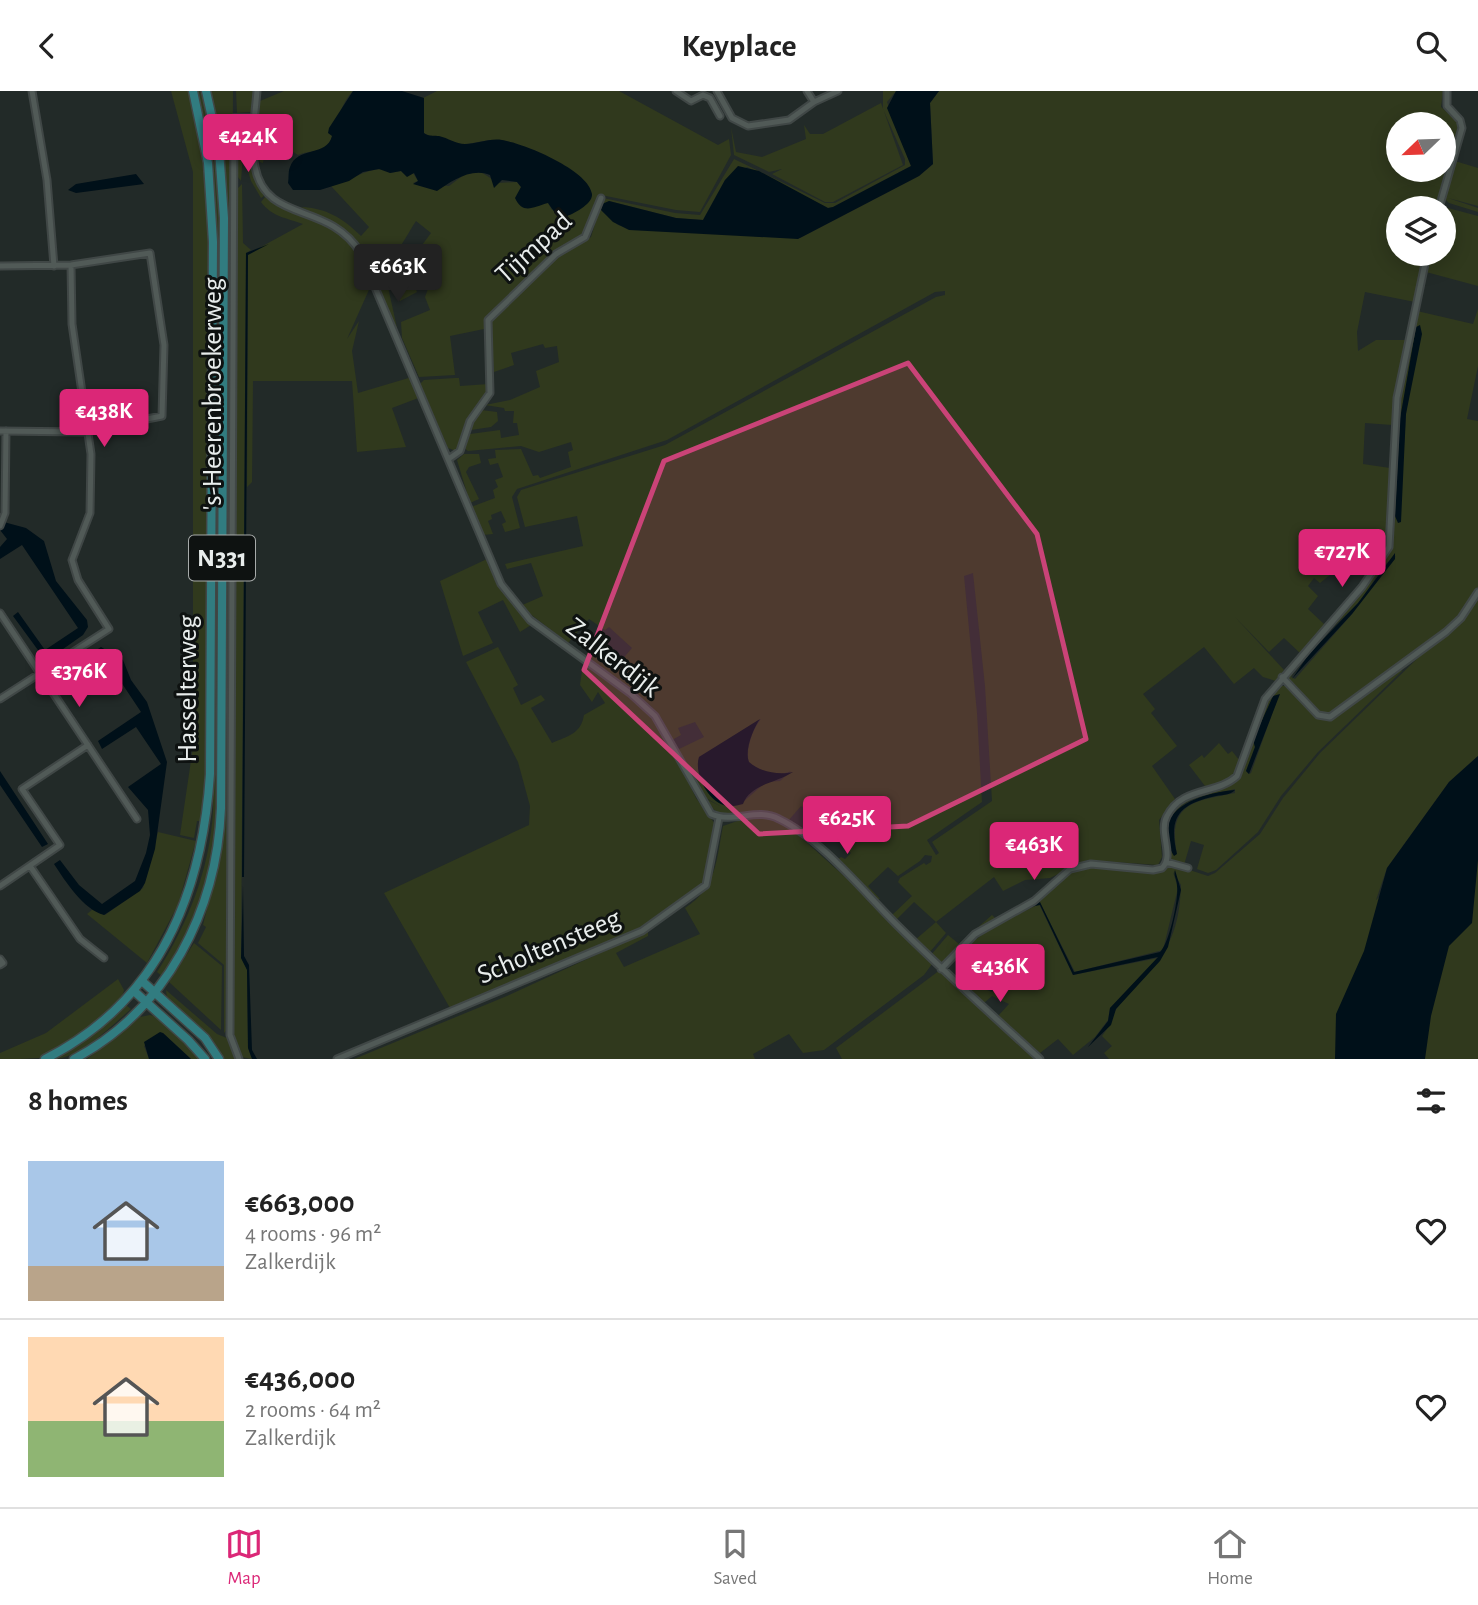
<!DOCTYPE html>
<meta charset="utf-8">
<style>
body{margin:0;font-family:"Alegreya Sans",sans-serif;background:#f2f2f2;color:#222;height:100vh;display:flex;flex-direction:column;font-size:26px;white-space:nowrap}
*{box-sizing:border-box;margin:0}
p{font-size:23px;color:#767676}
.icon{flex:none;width:38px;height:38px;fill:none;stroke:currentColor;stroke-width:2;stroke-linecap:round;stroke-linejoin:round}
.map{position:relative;height:968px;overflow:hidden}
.side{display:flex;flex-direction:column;background:#fff;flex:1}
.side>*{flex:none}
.needle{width:46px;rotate:247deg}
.fabs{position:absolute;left:1386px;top:21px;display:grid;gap:14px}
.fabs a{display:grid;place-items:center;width:70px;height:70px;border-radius:50%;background:#fff;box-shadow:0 4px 18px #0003;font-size:35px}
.price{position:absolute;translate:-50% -60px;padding:0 16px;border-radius:7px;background:#db2777;color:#fff;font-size:23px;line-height:46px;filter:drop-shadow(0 2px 4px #0008)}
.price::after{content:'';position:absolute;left:50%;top:42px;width:21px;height:16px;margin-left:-10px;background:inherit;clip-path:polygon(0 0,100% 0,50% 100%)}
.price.on{background:#222;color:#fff}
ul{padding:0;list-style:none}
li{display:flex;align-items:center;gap:21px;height:175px;padding:0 28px}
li+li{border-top:2px solid #e0e0e0}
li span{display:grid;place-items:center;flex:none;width:196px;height:140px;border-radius:0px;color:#555}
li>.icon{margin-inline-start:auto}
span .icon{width:84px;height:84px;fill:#fffc;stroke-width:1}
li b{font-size:30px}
h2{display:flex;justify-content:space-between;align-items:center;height:84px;padding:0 28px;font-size:30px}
header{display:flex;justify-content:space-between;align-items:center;height:91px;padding:0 28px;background:#fff;font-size:32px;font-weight:700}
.tab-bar{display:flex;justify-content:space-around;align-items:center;height:98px;border-top:2px solid #e0e0e0;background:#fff;font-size:19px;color:#767676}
.tab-bar a{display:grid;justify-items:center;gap:4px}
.tab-bar .on{color:#db2777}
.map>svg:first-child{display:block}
.green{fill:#30391d;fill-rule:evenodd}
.water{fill:#001019}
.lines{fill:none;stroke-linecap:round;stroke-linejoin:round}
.minor-casing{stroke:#404746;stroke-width:9}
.primary-casing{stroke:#404746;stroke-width:11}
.minor{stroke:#515a57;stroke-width:5}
.primary{stroke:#317c80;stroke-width:8}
.marked{fill:#ca4378;fill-opacity:0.2;stroke:#ca4378;stroke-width:5;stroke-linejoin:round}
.labels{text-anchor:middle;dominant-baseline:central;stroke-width:6;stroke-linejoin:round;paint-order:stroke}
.shield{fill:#0e1211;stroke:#a7abaa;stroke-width:2}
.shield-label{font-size:26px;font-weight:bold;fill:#e8edec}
.street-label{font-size:28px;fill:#e8edec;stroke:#0e1211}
</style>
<header><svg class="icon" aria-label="back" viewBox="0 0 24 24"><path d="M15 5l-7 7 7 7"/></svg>Keyplace<svg class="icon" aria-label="search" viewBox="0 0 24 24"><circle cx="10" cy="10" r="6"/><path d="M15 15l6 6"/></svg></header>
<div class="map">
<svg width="1478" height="968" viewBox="0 0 1478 968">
<rect width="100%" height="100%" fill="#222a28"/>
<path class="green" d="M171,0h19l14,65 6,69 -3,545 -7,51h-3l-3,17 -14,-3 13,-88v-575z
M196,0h4l12,37 8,82 -3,612c-9,63 -22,101 -54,155l-6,-5c31,-48 53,-104 56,-161l3,-581 -5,-64z
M210,0h23l-5,938 -4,4v-68l-26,-22 8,-16 -3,-2 16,-66 5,-48 -4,-672z
M236,0h19l-4,21 -14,1z
M284,0h69c-16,15 -17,48 -27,56 -8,5 -19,4 -28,8l-31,-19 -4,27 -3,-1 -5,-8 5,-53z
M437,0h182l99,54 11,-6 2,16 -31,57 -24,-2 -75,-15 -16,39 -29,16 -68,66 -4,13 -34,7 5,39 -36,2 -17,-39 -1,-16 29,-12 -5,-13 3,-8 -5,-12 -10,4 4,11 -17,9 -18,-31 15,-16 17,2 17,-23 -15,-12c-9,13 -21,41 -37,43l-46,-42 -32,-15c25,1 42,11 60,29l8,-9 -38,-41c19,-5 34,-18 54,-17l5,4 11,-2 6,5 6,-3 5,8 -5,2 36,3 16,-12 16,-2 17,11 19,-1 4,5 -2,8 29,8 4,7 27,-34 -37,-22 -53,-14 -27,5 -26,-9h-8l-4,-3 -1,-35z
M883,0h13l-9,11 24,64 -78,41 -5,1 -81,-41 -22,13 -22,40 -27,-2 -67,-17 -7,10 16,14 15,4 167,9 119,-62 14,-12 -3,-61 9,-12h504l-2,16 18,16 -24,85h-37v46h27l-10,48 -50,-10 -8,40 1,19 18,-11h31l-13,56 -2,29 -27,-2 -2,41 27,4 -3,77 -14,23 -25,-36 -19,14 13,19 -22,18 -6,-5 -6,8 10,10 -10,13 17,16 -25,28 -16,-15 -15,14 -34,-35 49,53 -8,11 -13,-4 -9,-9 -20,16 -30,-37 -61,47 12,15 -4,4 26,33 -25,20 23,33 -16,21 3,37 -4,8 -71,-5 -37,18 -25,2 -22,11 -9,-14 -58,45 10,11 -17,20 -14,-13 21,-18 -22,-20 -18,18 -5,-4 21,-20 -14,-14 2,-4 24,-15 2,2 5,-3 1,-6 -7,-1 -5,6 -22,15 -10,-9 -20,19 12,13 -4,1 -40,-39 5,-4 4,2 6,-6 -32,-31 -11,-6 2,-3 -9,-7 -13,15c-35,-21 -61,13 -84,-23l18,9 -18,-10 -27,-47 27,-13 -9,-15 -17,6 3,7 -9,5 -10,-21 -13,-15 -63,-49 3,-4 26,17 17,-20 -23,-21 -4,3 -16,-11 -21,24 -48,-37 23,-10 -12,-33 -24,6 -2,-5 78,-18 -6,-30 -52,11 -8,-30 4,-7 144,-45 271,-148 9,-2v-4l-10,1 -268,148 -150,49 -5,8 8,31 -15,4 -3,-8 4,-2 -5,-11 -10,4 1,4 -4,2 5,13 -10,1 -12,-28 24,-9 -2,-8 5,-3 -3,-7 8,-3 -5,-14 -8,2 -2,-6 8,-1 -1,-8 26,-1 12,27 5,-1 2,3 31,-11 -3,-15 5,-2 -2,-8 -32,10 -18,-6 -53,5 -5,-4 7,-13 30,-4 1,8 18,-3 -2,-12h-4l1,-12h-9l-1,-3 -19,-3 25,-5 30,-13 -4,-16 23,-9 -2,-16 -12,2 -2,-4 -32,9 3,12 -20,7 -4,-50 67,-65 34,-20 12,-39 72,15 25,2 34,-56 91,44h10l70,-38v-6l-22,-50zM1398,33h46v46h-46zM973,482l12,113 7,115 -60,41 7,11 -3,2 -9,-15 55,-38 -5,-89 -13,-137zM761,628c-8,9 -16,31 -12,43 11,10 29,15 42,9l-11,10 -14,1 -23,20 -22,2c-15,-10 -26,-29 -22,-47z
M881,12l22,62 -70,37h-8l-53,-28 10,-5 -13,3 -35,-17 -3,-28 5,25 26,5 44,-18 -2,-14 6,9h13z
M245,29l6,7 3,47 10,22 -3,2 -10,-17 -8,-27 -2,27 -4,-5 -1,-50z
M1455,70l23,7v38l-30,-8 30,10v4l-29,-9 -5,-5z
M242,93l1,59 8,7 -5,3 -5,705 6,11 1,79 4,11 -11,-2 -8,-23 4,-845z
M265,106c13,11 30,14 46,19 33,12 48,37 61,67l-25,56 12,-18 -7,30 6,42 54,-16 9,20 -29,11 14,39 -49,5 -5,-71h-99l-1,101 -5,5 1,-233 55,-30c-16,-6 -31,-7 -42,-22z
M1448,117l30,8v70l-52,-14 4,-18h14v-45z
M362,160l26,36 9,41h-1z
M1478,218v57l-11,53 11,2v166l-19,30 -14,13 -116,85c-15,-3 -40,-26 -41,-41l59,-67 41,-55 11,-151 18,-90 56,13zM1415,248l-9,75 -7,109 -4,-7 5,-97zM1396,465l-44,58 -57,65 -4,-2c15,-29 46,-52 67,-74 14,-15 20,-37 38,-47z
M455,287h4l1,8 29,-2 -3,12 -17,22 -13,33 -8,-3 -28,-64 4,-4z
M481,319l16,2 1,9 -7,6 -20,3 -2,-3z
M479,363l2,9 -12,4 -3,5 13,27 -9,4 -13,-43 7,-6z
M487,468l17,34 27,32 -11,7 -17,-32 -25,12 15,31 -30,13 -23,-75z
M1478,507v158l-29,26 -62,86 -11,32 102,-98v257h-369l-5,-6 8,-7 -10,-10c10,-12 9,-21 15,-28 38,-45 62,-58 64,-123l-8,-13 5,16 -15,62 -88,22 -36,-71c9,-9 17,-20 27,-27 32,-22 74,11 105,-10l37,12 7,-3 45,-39 23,-36 37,-45 102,-99 33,-27z
M498,556l20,38 -5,3 8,17 20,-10 4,5 -14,8 21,35c16,-7 29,-9 32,-28l21,-12 -7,-11 -6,10 -12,-17 2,-15 8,-4 61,49 12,15 33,68 19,26 -10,58 -6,8 -76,48 -173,70 -66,-115 145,-68 1,-19 -12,-44 -52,-100z
M1400,578l2,2 -84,81 -37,44 -23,36 -42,38 -8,3 -11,-4 7,-24 -13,-4 -7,24 -15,-4c-8,-85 21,-48 67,-81l29,-76 13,-18h9l31,31 9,3zM1277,609l-26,73 -2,1 -3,-3 9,-24 -2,-7 18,-38zM1235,698v4c-42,8 -68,11 -58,61l-9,-27c9,-32 40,-31 67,-38z
M1219,652l9,11 4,-3 8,10c-7,17 -16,24 -35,25l-16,-21 13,-10 2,3z
M752,725l19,1 14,6 80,72 67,69 -8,11 -100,75 -21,3 -14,-19 -36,20 2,5h-401l153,-63 141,-65v5l-32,17 8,14 76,-33 -15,-26c32,-21 31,-47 38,-82z
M158,741l38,9 -18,64 -31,58 -60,-49 6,-5 12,6 38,-27z
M1039,813l34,71 85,-17 -48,50 -2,12 -13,17 -22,18 -15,-16 -18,14 -42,-37 11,-12 -17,-8 -8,7 -14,-12 9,-4 13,5 8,-7 -34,-38 25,-19z
M992,824l4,4 -25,16 -28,28 -12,-8 17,-20 11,9z
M194,852l28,23 -1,64 -52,-48z
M940,879l98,89h-196l-6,-11z
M118,888l6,11c-3,21 -65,62 -85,68 -11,1 -27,1 -39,1v-6l46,-20z
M166,899l51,44 10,4 9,21h-12l-19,-27 -38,-34z
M126,914l5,4c-20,17 -51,50 -78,50l40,-25z
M150,924l8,2 45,42h-12l-28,-26 -19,13 5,13h-62l53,-42z"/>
<path class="water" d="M353,0h49l22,7v35c6,4 8,2 15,3 9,2 17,8 26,8 12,0 24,-6 37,-4 21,3 87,30 90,54 1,10 -19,20 -27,23l-10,-4 -7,-10c-15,4 -25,12 -33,-5l6,-11 -4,-5 -15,-2 -8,8 -4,-13c-19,-8 -40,7 -53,16l-24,-7 5,-3 -4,-8 -7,4 -6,-6 -11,2 -11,-4 -16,3 -14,9 -29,9h-27l-5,-7c1,-5 0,-12 2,-16 7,-21 37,-10 42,-31l-4,-3 1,-5z
M896,0h43l-9,12 3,61 -14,12 -121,63 -169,-9 -16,-8 -12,-12 1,-6 7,-3 67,17 27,2 22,-40 13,-14 21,5 69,37 5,-1 78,-41 -24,-58z
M136,83l8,10 -68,9 -8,-3 8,-6z
M269,153l-21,11 -4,622h-2l4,-624z
M1420,234l2,9 -16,80 -5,108 -3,1 -3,-7 5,-97 16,-92z
M0,430l26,7 18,13 12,40 31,39 1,7 -5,8 -37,26 -33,-45 5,-4 27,38 33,-22 -56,-83 -22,14v-12l7,-8 -7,-9z
M1395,462v6l-43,55 -60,65 17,-25 49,-51z
M101,556l22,13 8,20 16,22 20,60 -12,87 -10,34 -5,8 -36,24c-20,-5 -39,-34 -50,-51l6,-4 19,25 23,19 33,-23 11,-28 4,-18 -2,-25 -20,-23 33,-23 -25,-37 -34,22 -4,-8 43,-29 -38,-57 -44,28 -4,-6z
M1280,603l-31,80 -3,-3 9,-24 -2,-7 20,-44z
M760,628c-6,8 -16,31 -11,43 12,11 31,13 44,10 -16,11 -43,12 -50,32 -7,2 -15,4 -22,0 -15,-7 -27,-32 -22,-47z
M1478,665v104l-6,63 -23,23 -18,70 -6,43h-90l1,-45 28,-63 23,-83 62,-86z
M0,680l48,73 -6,3 -42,-62z
M1235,699c-3,4 -11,5 -19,6 -37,8 -48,21 -39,58l-3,2c-28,-47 28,-63 61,-66z
M1175,779l6,20 -13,57 -8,14 -44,48 -5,16 -23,22 20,-26 2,-13 48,-51 -85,18 -33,-70 -10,2 10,-5 34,70 86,-20c9,-8 19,-53 17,-66 0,-7 -4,-11 -2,-16z
M243,794l1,71 5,9 3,85 5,9h-5l-4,-11 -1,-78 -6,-12z
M160,941l3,1 28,26h-42l-5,-17z"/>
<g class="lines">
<g class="minor-casing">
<path id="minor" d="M32,0l15,89 7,86
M257,0c-2,25 -7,52 -2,76 11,57 73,34 105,85l141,332 29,36 100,73 25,23 56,98c23,10 46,-7 68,5 42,20 83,71 116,104 47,47 96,91 145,136
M676,0l15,10 12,-6 7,3 10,18
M717,0l15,27 16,8 41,-6 25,-18 24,-11
M807,0l7,11
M1439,117l23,-80 -2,-8 -13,-14v-15
M0,175l71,-1 79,-12 14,92 -2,71 -81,16 -81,-1
M450,367l10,-7 10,-30 20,-28 -2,-73 68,-66 29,-17 16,-39
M0,435l5,-13 1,-82
M0,522l137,206
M1282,586l36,38 12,2 116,-85 15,-14 17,-26
M0,608l109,-70 -31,-49 -6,-20 18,-47 1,-59 -19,-130 -1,-59
M1166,771l22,6
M30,775l50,73 24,19
M0,795l60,-41 -38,-56 66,-44
M0,868l3,4 -3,2
M941,878l34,-35 59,-33 36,-32 21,-5 62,6 9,-2c13,-12 -4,-36 5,-52 15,-30 50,-21 70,-40l28,-77 97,-112 27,-40 8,-149 30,-144
M239,968l-9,-24 4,-917h21
M337,968l305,-128 64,-46 13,-67"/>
</g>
<g class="primary-casing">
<path id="primary" d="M142,890l63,57 14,21
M134,900l54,49 17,19
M45,968c114,-57 157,-164 165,-285l3,-532 -5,-79 -15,-72
M74,968c93,-49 143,-149 147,-251l3,-590 -5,-68 -13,-59"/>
</g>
<use href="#minor" class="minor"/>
<use href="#primary" class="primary"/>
</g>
<path class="marked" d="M908,272l129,171 49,205 -178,87 -149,8 -175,-164 80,-209z"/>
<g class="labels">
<rect class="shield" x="189" y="444.5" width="66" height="45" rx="5"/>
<g class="shield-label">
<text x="222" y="467">N331</text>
</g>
<g class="street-label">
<text transform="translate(534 157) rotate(-42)">Tijmpad</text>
<text transform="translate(213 303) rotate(-90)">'s-Heerenbroekerweg</text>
<text transform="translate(613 567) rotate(38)">Zalkerdijk</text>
<text transform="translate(188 598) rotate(-90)">Hasselterweg</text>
<text transform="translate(549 856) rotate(-23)">Scholtensteeg</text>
</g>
</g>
</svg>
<div class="fabs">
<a><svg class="needle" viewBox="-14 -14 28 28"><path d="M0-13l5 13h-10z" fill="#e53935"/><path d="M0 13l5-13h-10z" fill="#767676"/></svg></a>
<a><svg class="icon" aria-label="layers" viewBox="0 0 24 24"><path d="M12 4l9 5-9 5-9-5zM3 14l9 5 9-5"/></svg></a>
</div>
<b class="price" style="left:248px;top:83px">€424K</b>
<b class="price on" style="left:398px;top:213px">€663K</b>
<b class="price" style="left:104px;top:358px">€438K</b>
<b class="price" style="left:1342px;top:498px">€727K</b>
<b class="price" style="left:79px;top:618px">€376K</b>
<b class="price" style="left:847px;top:765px">€625K</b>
<b class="price" style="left:1034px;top:791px">€463K</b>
<b class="price" style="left:1000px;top:913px">€436K</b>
</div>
<section class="side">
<h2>8 homes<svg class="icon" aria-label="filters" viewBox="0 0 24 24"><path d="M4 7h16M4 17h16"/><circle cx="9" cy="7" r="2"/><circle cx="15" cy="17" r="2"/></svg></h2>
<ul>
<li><span style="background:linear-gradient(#a9c7e8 75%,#b9a48a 0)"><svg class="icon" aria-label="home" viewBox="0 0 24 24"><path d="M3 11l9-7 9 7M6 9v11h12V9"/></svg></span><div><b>€663,000</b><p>4 rooms · 96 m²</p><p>Zalkerdijk</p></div><svg class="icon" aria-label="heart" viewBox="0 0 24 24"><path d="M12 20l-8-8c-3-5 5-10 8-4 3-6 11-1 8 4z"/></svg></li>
<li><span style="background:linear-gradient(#ffd9b3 60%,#8fb573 0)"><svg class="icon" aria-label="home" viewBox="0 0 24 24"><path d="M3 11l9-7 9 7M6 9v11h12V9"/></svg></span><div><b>€436,000</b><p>2 rooms · 64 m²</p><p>Zalkerdijk</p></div><svg class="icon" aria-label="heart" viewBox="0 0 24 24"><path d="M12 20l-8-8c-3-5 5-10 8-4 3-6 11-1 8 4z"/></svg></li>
</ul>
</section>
<nav class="tab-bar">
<a class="on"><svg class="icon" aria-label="map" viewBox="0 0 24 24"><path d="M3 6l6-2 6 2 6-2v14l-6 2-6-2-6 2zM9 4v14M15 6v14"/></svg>Map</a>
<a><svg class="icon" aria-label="saved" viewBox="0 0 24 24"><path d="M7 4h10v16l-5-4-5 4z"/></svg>Saved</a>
<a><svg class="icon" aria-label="home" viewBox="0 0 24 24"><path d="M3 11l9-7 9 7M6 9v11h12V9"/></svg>Home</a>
</nav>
